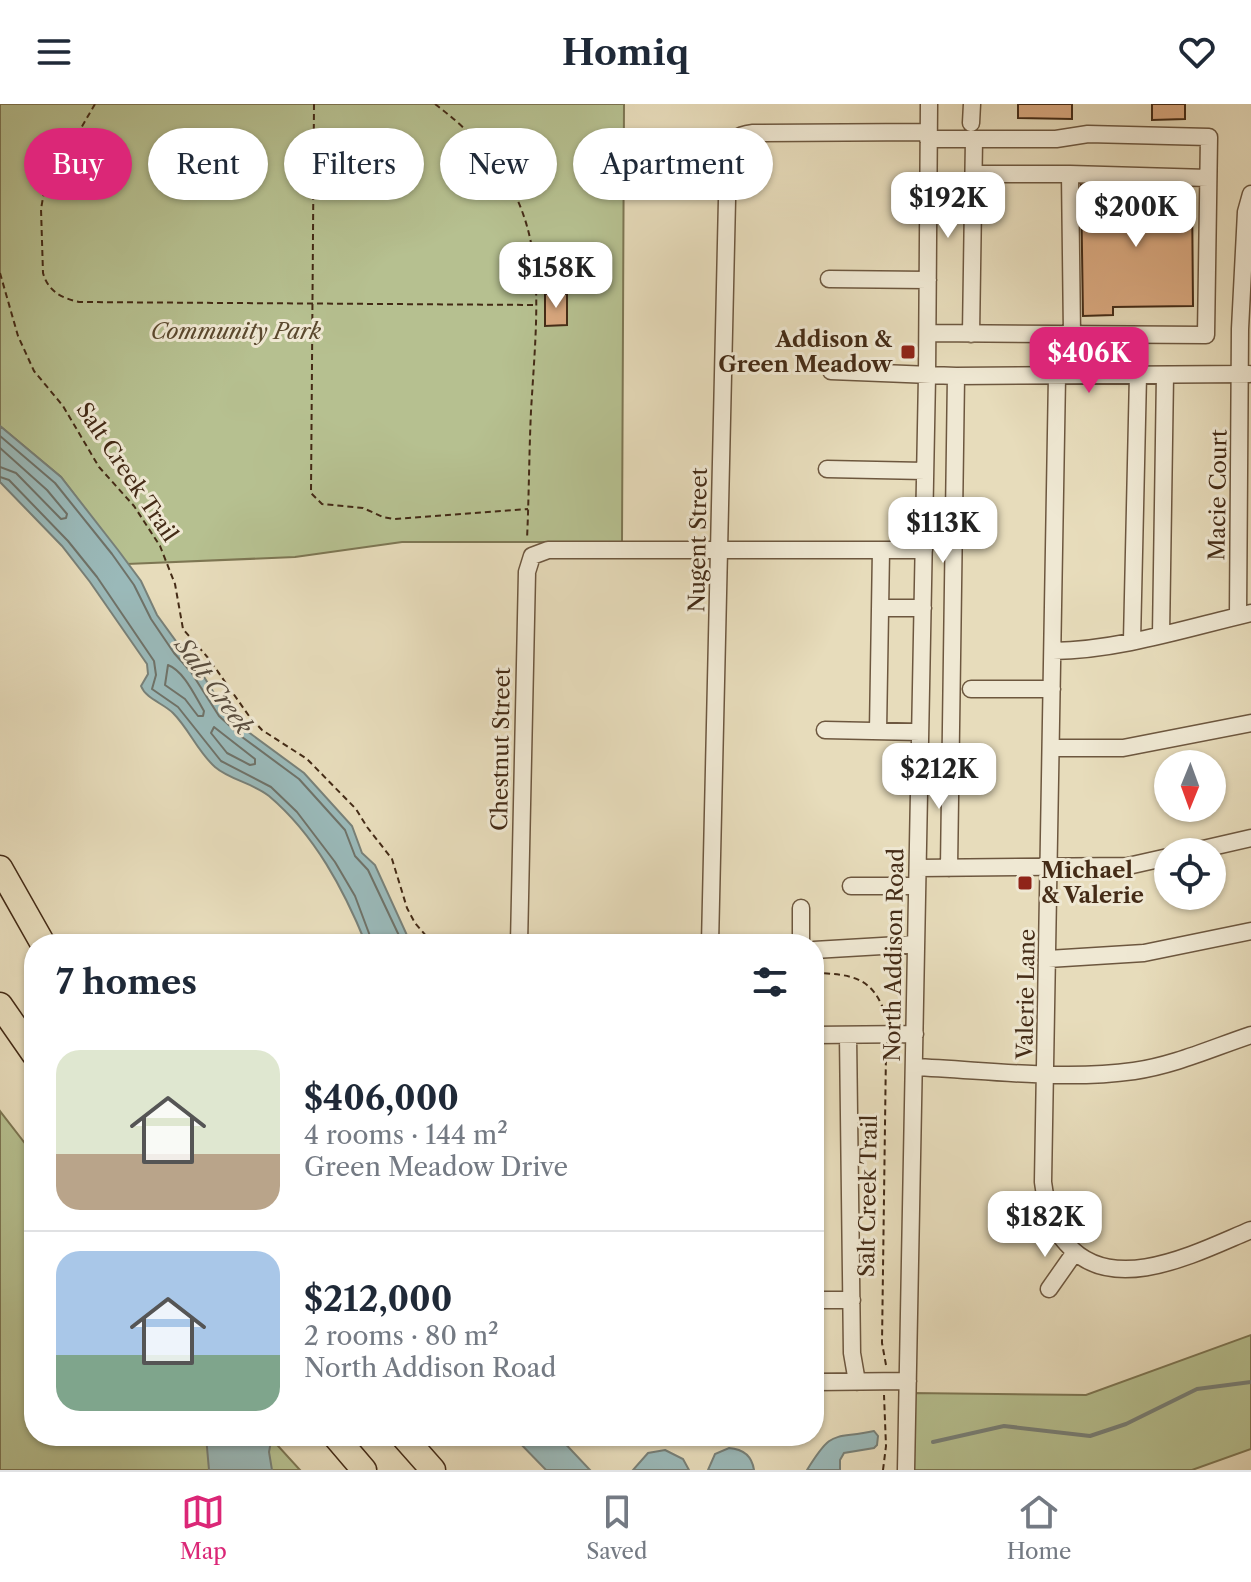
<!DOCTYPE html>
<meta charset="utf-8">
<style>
body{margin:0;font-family:"Libre Caslon Text",serif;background:#f2f2f3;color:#1f2937;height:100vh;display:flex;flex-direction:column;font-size:30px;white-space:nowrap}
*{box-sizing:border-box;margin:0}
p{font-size:26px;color:#747a83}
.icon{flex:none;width:44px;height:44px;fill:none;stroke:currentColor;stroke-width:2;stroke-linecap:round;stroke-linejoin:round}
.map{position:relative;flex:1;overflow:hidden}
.drawer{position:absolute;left:24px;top:830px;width:800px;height:512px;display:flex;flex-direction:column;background:#fff;border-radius:32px;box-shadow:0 2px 6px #0004}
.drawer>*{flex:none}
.top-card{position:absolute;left:24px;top:24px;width:800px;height:72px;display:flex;gap:16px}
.needle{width:52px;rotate:181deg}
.controls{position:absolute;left:1154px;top:646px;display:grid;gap:16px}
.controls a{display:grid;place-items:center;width:72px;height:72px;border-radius:50%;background:#fff;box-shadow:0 2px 6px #0004;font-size:40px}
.price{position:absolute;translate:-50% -68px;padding:0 18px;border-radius:16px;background:#fff;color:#222;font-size:26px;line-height:52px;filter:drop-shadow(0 2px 4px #0008)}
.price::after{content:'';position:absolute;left:50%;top:48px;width:24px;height:18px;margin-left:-12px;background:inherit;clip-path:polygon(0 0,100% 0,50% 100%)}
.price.current{background:#db2777;color:#fff}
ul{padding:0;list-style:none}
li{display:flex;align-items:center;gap:24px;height:200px;padding:0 32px}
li+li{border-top:2px solid #e0e1e3}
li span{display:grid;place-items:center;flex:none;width:224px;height:160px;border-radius:24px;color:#555}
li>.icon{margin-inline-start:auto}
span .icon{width:96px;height:96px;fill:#fffc;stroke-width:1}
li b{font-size:34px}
h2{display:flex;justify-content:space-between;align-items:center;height:96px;padding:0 32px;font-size:34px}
.chip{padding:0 28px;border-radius:36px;background:#fff;box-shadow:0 2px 6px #0004;font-size:28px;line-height:72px}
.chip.current{background:#db2777;color:#fff}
header{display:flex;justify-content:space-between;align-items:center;height:104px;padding:0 32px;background:#fff;font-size:36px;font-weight:700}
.dock{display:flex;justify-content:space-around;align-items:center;height:112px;border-top:2px solid #e0e1e3;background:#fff;font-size:22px;color:#747a83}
.dock a{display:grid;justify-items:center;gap:4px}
.dock .current{color:#db2777}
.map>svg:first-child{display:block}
.green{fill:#b6c090;stroke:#7d7653;stroke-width:2}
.water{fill:#9ab9b9;stroke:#788078;stroke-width:2}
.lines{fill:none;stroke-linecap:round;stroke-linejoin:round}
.shore{stroke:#6f7268;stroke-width:2}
.stream{stroke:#788078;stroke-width:4}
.building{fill:#daa980;stroke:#442b16;stroke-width:2}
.minor-casing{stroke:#6d573f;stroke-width:19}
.highway-casing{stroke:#442b16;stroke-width:27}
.path{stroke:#442b16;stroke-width:2;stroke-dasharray:6 4;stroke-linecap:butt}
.minor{stroke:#efe8d3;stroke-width:16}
.highway{stroke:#e7dcbb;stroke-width:24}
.poi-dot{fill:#8f2418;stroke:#efe8d3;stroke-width:3}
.labels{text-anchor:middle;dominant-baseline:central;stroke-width:6;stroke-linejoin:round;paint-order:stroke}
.park-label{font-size:22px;font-style:italic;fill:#5b492e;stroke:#efe8d3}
.poi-label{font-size:22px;font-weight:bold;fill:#442b16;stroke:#efe8d3;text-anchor:end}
.street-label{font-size:22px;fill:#442b16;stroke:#efe8d3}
.water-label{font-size:24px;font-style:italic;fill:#5a4e3f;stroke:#efe8d3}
</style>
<header><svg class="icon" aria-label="menu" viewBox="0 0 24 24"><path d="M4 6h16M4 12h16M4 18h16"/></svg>Homiq<svg class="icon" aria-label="heart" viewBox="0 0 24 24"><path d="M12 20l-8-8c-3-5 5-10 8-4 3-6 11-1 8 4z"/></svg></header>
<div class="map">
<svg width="1251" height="1366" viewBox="0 0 1251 1366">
<rect width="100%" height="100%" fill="#e7dcbb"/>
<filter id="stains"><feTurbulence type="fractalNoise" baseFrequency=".0025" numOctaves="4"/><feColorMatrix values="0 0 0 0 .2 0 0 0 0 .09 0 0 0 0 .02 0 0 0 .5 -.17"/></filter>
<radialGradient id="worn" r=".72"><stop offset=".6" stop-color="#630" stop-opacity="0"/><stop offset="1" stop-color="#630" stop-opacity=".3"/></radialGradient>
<path class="green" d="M0,0h624l-2,438h-220l-107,15 -168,7 -66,-87 -61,-51z
M0,1007l34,44v281h235l31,34h-300z
M1251,1231v114l-59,21h-283l2,-77 175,2z"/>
<path class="water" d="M0,322l61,51 57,73 23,31 16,34 24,33 17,19 27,44 22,20 57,42 48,53 10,27 13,12 36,79h-45c-22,-54 -51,-109 -97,-148 -16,-13 -39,-16 -54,-29 -17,-15 -26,-38 -42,-54 -10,-10 -27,-14 -32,-27l7,-12 -1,-10 -57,-82 -28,-36 -62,-64z
M874,1327l4,5 -1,9 -3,3 -30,5 -4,7v10h-33c26,-42 25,-30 67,-39z
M206,1332h66l-3,16 3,18h-63z
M513,1332h45l32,34h-44z
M729,1344c14,1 23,8 25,22h-46l7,-16z
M665,1346l18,9 6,11h-56l15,-17z"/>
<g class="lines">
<path class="shore" d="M0,332l55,47 57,71 22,31 17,34 23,34 17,19 28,44 23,21 57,42 46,51 10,26 13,14 35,74
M0,344l47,42 20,24 -1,4 -5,1 -45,-46 -16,-6
M0,373l9,3 59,61 29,36 57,84 2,14 -4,14 26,18 43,54 50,26 26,25 38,50 20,34 18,48
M168,561c16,6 27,31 36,46l-1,5h-5l-13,-17 -20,-14z
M214,623l41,32v5l-5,1 -23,-12 -16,-20z"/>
<path class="stream" d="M933,1338l71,-16 86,10 36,-12 71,-35 54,-7"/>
</g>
<path class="building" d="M1018,0h54v15l-54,-1z
M1152,0h33v15l-33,1z
M1081,81l16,1v2l95,1 1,117 -80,1v8l-30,1z
M545,190h22v31l-22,1z"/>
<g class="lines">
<g class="minor-casing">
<path id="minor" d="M971,19l1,-19
M974,70h96l2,160
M1070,70l138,4
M829,175l99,1
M928,229l278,2 3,-198 -121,-3 -32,5h-128
M971,230l3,-195
M831,267l125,5 293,-2
M1057,272l-14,806c2,14 4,29 10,42 3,8 9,14 14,20 46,54 133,7 184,-14
M827,365l98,2
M880,504h43
M1238,512l2,-287 6,-117 5,-18
M1161,531l4,-260
M1132,537l6,-266
M1053,547c67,-1 134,-23 198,-38
M971,585h81
M825,626l95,2
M878,627l3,-181
M1051,644h72l128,-25
M1190,748l61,-14
M918,764l210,-2 40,-9
M949,764l7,-492
M851,782h66
M801,804v36
M519,840l8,-372 5,-16 16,-6h376
M710,840l18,-788c3,-16 8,-21 25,-23l175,-1
M814,846l102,-6
M1048,855l96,-6 107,-22
M814,931l101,-1
M848,931l4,318 5,29
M914,963c72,3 149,14 220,4 41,-6 78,-23 117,-36
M1049,1185l26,-37
M814,1196h38
M814,1278l94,-1
M906,1366l21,-1094 2,-272"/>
</g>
<g class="highway-casing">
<path id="highway" d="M0,764l43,76
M0,901l34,49
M335,1332l29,34
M403,1332l30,34"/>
</g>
<path class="path" d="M95,0l-51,88 -3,17 2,64c5,18 18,25 36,29l458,3
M314,0l-3,389 11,11 41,4 20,9 11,2 134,-10
M435,0c119,90 104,173 96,307 -2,43 -2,86 -4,128
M0,169l18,63 16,35 29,35 36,61 35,39 26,40 15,38 8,45 26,30 40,57 13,14 45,29 49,50 11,18 25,32 15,49 8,15 18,21
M814,869c38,1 60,4 72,44
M886,1261l-4,-22 4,-291
M883,1366l3,-24 -2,-51"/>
<use href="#minor" class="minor"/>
<use href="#highway" class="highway"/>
</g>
<g class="poi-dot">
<rect x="900" y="240" width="16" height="16" rx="4"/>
<rect x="1017" y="771" width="16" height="16" rx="4"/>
</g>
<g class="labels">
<g class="park-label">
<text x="236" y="227">Community Park</text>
</g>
<g class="poi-label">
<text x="892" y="235">Addison &amp;<tspan x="892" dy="25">Green Meadow</tspan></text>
<text x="1041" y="766" text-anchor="start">Michael<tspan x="1041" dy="25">&amp; Valerie</tspan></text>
</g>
<g class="street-label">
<text transform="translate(127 368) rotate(56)">Salt Creek Trail</text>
<text transform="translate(1218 391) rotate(-89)">Macie Court</text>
<text transform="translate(698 436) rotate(-89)">Nugent Street</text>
<text transform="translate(501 645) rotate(-89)">Chestnut Street</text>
<text transform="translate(894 851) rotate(-89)">North Addison Road</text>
<text transform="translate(1026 890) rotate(-89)">Valerie Lane</text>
<text transform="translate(868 1092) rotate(-89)">Salt Creek Trail</text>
</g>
<g class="water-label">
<text transform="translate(214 582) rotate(54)">Salt Creek</text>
</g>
</g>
<rect width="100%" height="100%" filter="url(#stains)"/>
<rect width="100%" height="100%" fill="url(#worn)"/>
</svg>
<div class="controls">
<a><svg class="needle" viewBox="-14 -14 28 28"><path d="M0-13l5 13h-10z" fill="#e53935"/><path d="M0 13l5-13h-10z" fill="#747a83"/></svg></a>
<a><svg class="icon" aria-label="locate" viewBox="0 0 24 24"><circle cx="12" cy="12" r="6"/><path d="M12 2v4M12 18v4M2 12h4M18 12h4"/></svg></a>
</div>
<b class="price" style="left:948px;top:136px">$192K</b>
<b class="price" style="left:1136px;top:145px">$200K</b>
<b class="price" style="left:556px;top:206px">$158K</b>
<b class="price current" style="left:1089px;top:291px">$406K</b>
<b class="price" style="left:943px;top:461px">$113K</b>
<b class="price" style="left:939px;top:707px">$212K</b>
<b class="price" style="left:1045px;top:1155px">$182K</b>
<div class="top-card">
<a class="chip current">Buy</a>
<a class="chip">Rent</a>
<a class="chip">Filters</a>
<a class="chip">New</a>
<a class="chip">Apartment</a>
</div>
<section class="drawer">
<h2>7 homes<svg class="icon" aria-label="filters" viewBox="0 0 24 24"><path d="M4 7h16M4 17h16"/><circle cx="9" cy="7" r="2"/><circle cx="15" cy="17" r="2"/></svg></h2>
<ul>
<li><span style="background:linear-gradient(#dfe7d0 65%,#b9a48a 0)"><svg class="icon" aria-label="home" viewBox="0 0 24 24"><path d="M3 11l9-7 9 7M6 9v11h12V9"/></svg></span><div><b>$406,000</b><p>4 rooms · 144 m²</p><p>Green Meadow Drive</p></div></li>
<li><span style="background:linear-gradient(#a9c7e8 65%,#7fa58c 0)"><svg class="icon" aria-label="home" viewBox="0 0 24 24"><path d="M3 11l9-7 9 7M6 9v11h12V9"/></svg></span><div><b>$212,000</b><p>2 rooms · 80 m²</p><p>North Addison Road</p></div></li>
</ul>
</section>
</div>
<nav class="dock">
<a class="current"><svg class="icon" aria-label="map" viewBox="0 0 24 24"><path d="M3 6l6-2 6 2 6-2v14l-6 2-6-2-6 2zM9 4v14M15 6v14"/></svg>Map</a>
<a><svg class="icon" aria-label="saved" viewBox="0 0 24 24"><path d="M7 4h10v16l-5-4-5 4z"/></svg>Saved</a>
<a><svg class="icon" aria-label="home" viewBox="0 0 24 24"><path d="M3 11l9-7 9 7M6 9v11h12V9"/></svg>Home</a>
</nav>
